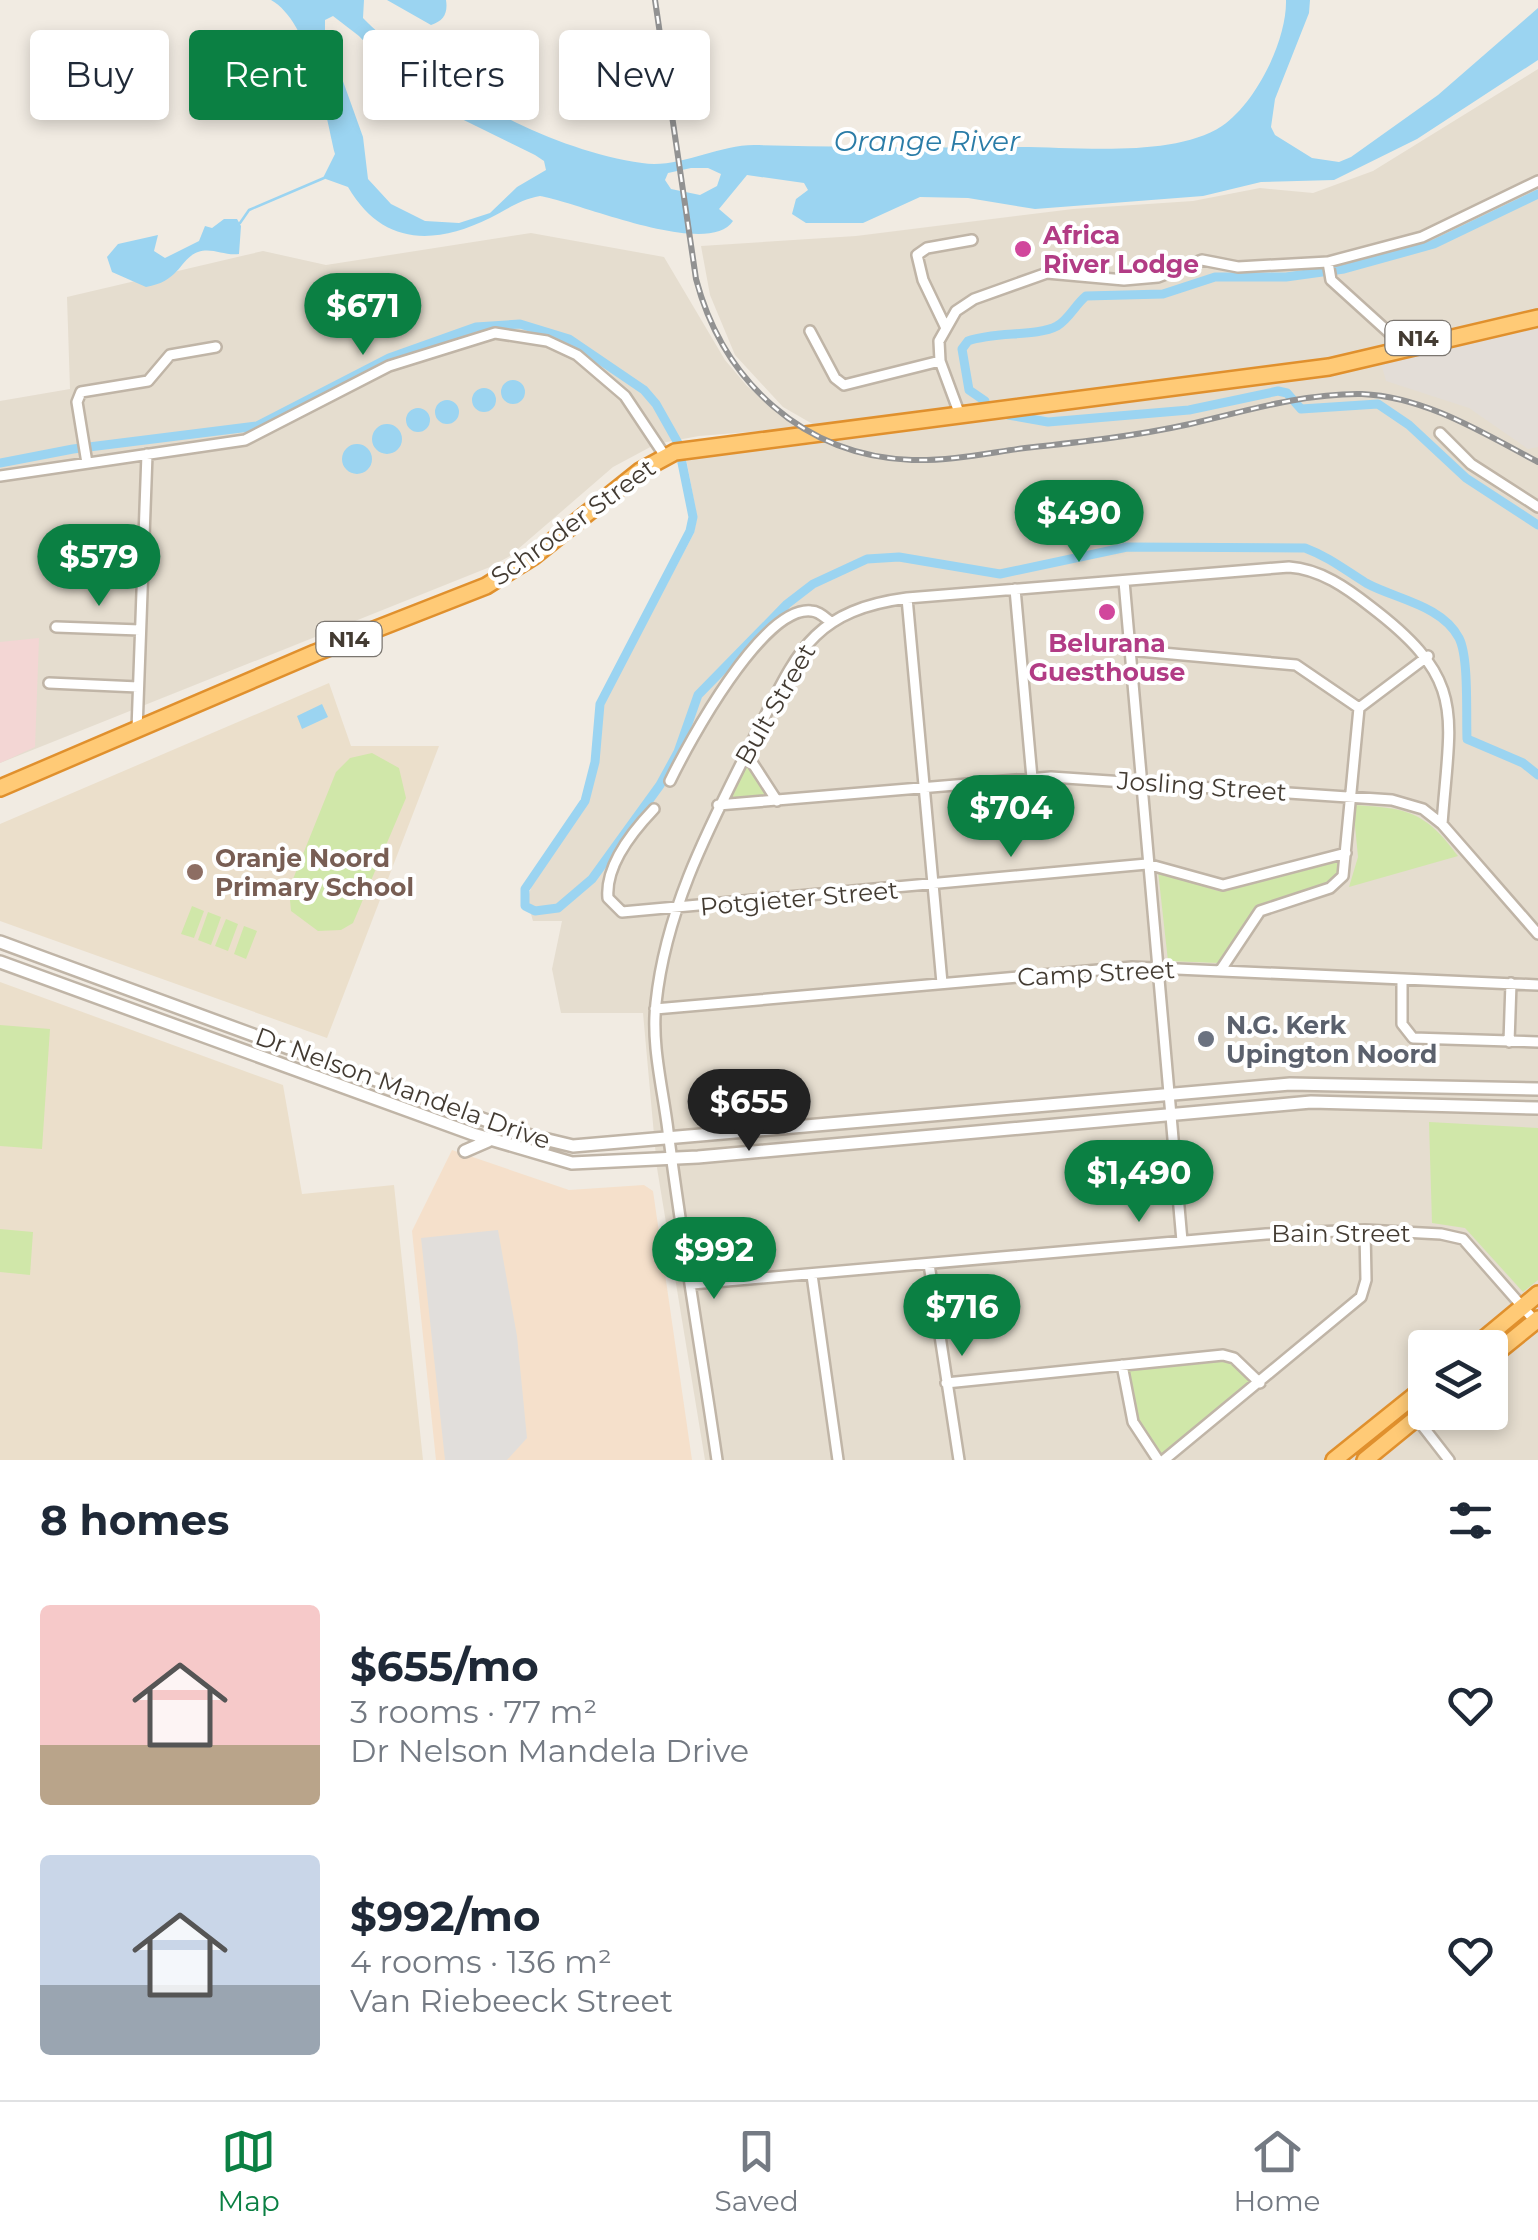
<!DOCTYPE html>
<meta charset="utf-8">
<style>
body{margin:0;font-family:Montserrat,sans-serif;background:#f6f6f7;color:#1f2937;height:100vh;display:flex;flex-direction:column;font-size:38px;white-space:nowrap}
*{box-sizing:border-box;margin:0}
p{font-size:32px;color:#747a83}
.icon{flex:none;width:55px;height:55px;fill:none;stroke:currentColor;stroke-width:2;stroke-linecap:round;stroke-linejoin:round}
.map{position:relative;height:1460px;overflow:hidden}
.side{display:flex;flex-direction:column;background:#fff;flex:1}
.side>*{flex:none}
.guide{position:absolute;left:30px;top:30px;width:1000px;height:90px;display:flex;gap:20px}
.controls{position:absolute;left:1408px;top:1330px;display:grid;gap:20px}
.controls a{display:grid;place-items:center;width:100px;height:100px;border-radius:10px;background:#fff;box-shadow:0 5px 15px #0003;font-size:50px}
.price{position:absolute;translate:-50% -85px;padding:0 22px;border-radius:35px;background:#0b8043;color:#fff;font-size:32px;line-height:65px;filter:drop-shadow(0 2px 5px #0008)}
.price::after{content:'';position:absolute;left:50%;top:60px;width:30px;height:22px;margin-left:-15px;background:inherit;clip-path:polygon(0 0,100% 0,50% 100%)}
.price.current{background:#222;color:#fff}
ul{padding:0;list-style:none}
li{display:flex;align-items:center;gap:30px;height:250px;padding:0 40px}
li span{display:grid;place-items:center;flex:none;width:280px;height:200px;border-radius:10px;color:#555}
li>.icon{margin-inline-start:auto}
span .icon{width:120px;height:120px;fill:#fffc;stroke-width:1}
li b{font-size:42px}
h2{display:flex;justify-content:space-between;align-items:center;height:120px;padding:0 40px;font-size:42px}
.tag{padding:0 35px;border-radius:10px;background:#fff;box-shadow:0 5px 15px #0003;font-size:35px;line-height:90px}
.tag.current{background:#0b8043;color:#fff}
.tab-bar{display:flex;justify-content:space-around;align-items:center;height:140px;border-top:2px solid #e0e1e3;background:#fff;font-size:28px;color:#747a83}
.tab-bar a{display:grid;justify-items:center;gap:5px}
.tab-bar .current{color:#0b8043}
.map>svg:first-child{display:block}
.residential{fill:#e5ddcf;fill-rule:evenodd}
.commercial{fill:#f5e0cb}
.industrial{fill:#e3ddd7}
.education{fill:#ebdfcb}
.medical{fill:#f3d6d4}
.green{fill:#d0e7a9}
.parking{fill:#e1dedb}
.water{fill:#9bd4f1;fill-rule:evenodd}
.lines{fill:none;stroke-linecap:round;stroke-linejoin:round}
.stream{stroke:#9bd4f1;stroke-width:2.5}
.canal{stroke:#9bd4f1;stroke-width:9}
.minor-casing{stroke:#c0b5a7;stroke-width:14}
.tertiary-casing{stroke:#c0b5a7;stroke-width:16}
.trunk-casing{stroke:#e0902d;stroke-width:20}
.minor{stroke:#fff;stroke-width:9}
.tertiary{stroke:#fff;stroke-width:11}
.trunk{stroke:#ffca76;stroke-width:15}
.rail-casing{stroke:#929292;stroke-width:6}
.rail{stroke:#fff;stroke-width:2.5;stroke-dasharray:8;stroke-linecap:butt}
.hotel-dot{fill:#d1479c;stroke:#fff;stroke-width:4}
.education-dot{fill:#8d6e63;stroke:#fff;stroke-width:4}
.worship-dot{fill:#6b7280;stroke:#fff;stroke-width:4}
.labels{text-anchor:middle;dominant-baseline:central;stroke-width:8;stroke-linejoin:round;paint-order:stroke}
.shield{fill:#fff;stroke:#7b7670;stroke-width:2.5}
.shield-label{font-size:22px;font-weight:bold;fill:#433b32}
.hotel-label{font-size:25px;font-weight:bold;fill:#b23c85;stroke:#fff;text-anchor:start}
.street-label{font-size:25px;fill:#433b32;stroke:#fff}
.education-label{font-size:25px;font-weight:bold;fill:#785e54;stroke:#fff;text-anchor:start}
.worship-label{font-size:25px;font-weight:bold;fill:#5b616d;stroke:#fff;text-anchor:start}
.water-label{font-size:28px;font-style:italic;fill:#2a7ca7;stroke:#fff}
</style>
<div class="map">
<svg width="1538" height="1460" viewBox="0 0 1538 1460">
<rect width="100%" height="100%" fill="#f1ebe2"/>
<path class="residential" d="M1538,69v1391h-833l-48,-292 -14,-155h-82l-9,-44 10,-48h-29l-6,-21 9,-27 52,-70 10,-40 5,-58 91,-172 3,-16 -11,-59 129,-14 8,-14 -40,-23 -48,-52 -25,-60 -9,-49 155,-10 217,-27 120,-8 67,-13 53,5 60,-22zM1425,1348h65v64h-65z
M531,233l133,24 61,103 22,26 49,42 -97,8 -43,8 -43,23 -103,89 -20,11 -490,196v-362l70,-12 -3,-92 196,-46 63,14z"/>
<path class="commercial" d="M452,1150l117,40 75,-5 9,6 39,269h-256l-24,-229z"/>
<path class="industrial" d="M1538,325v122l-10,2 -59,-41 -83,-27 -5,-18z"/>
<path class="education" d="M329,683l22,63h88l-112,292 -327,-117v-97z
M0,982l283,103 19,109 92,-9 29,275h-423z"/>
<path class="medical" d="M39,638l-4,109 -35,16v-121z"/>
<path class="green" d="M372,753l27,15 7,30 -53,125 -12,7 -23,1 -27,-20 -2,-22 47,-117 14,-14z
M746,762l24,37 -45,5z
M1353,805c54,3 72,6 105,51l-109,31 9,-30z
M1339,858v16l-9,8 -72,26 -39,55 -51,-2 -10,-90 60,20z
M192,906l12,5 -10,27 -13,-4z
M208,912l13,5 -10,28 -13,-5z
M226,919l12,5 -10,27 -13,-5z
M244,926l13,5 -11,28 -12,-5z
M0,1025l50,4 -8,120 -42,-3z
M1429,1122l109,6v152l-15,12 -58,-64 -33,-5z
M0,1229l33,3 -3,43 -30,-3z
M1232,1355l24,29 -94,76 -28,-42 -9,-54z"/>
<path class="parking" d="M498,1230l19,106 10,102 -20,22h-62l-24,-222z"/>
<path class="water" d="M271,0h93l-1,18c24,25 45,36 74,52 20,11 35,28 55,40 45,25 100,46 150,53 36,6 75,-18 112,-18 89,2 177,3 266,2 57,0 153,11 202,-21 34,-23 65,-86 64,-126h24l-1,13 -34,86 -4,28 4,8 37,23 27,4 12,-5 87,-62 100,-87v52l-121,79 -83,41 -73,2 -58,14 -168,13 -67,-11 -48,-1 -57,26h-57l-14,-9 4,-15 12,-9 -4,-7 -57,-8 -28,34 14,12c-25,38 -155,-19 -193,-25 -21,4 -32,13 -50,22 -57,28 -108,27 -142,-31l-25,-9 12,-24c-10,-44 -25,-132 -64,-154zM333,16l26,20 56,60 120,59 9,6 2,9 -29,17 -27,26 -31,10 -34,-2 -34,-17 -23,-25 -5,-42 -38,-106v-11zM691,168h17l13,6 -4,12 -17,9 -29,-6 -6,-9 3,-7z
M387,0h59c2,13 -2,21 -15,25z
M224,219h13l4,7 -2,28c-15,2 -27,-7 -41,-2 -19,7 -17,29 -52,35l-34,-15 -5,-15 11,-13 40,-9 -4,16 11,7 34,-17 6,-15 7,2z
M501 392a12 12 0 1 1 24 0a12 12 0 1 1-24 0Z
M472 400a12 12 0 1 1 24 0a12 12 0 1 1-24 0Z
M435 412a12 12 0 1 1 24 0a12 12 0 1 1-24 0Z
M406 420a12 12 0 1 1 24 0a12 12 0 1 1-24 0Z
M372 439a15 15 0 1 1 30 0a15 15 0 1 1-30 0Z
M342 459a15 15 0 1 1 30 0a15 15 0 1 1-30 0Z
M322,704l6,13 -26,12 -5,-13z"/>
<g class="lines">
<path class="stream" d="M240,223l9,-13 75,-32"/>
<path class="canal" d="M985,401l-16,-11 -7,-41 6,-8c27,-10 68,-4 89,-15 12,-7 18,-21 29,-30l77,-2 52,-17h71l58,-8 90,-25 104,-50
M1008,415l40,7 141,-12 89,-19 9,2 14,16 77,-5 31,21 57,53 72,47
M0,463l73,-14 184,-23 132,-68 87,-31 44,-3 49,15 75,51 12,14 22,39 15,74 -3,14 -90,173 -5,58 -10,39 -60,88v17l10,5 23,-3 34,-29 68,-94 18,-33 20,-57 89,-91 26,-20 54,-25 32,-2 101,17 127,-27 178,1c24,9 40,22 61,35 29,16 76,22 93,55 10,19 7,77 8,101l56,24 15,12"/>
<g class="minor-casing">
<path id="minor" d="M945,326l-22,-46 -6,-25 10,-7 45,-8
M810,331l25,47 9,7 96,-24 20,54
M1406,348l-75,-68 -3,-18 94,-25 116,-56
M940,361l-1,-20 17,-30 18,-12 73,-26 77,7 34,-3 44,-17 36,7 90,-5
M1440,433l31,31 67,43
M87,463l-10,-61 4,-10 67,-11 22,-26 46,-8
M0,476l245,-36 144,-74 106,-33 52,8 30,14 48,41 40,60
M1124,581l58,660
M1015,589l17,189
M907,598l35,385
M56,627l84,3
M1128,650l168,15 63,43
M49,683l89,4
M137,730l10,-276
M746,753l31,48
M670,781c18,-37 92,-175 141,-170 8,0 14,7 20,11
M718,805l333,-28 341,23 31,9 19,15
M654,809c-21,22 -49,57 -46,89l14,14 525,-48 76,21 123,-32
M1220,971l40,-60 70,-23 13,-12 16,-168 69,-52
M1402,980v44l11,14 125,4
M655,1009l477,-42 406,18
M1509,1042l2,-59
M929,1264l30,196
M812,1275l26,185
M692,1284l574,-50 99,-4 76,4 22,5 72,82
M1122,1365l11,57 25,38
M946,1383l277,-28 11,3 26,25
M1414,1415l35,45
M717,1460c-16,-110 -35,-219 -49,-329 -5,-42 -17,-86 -12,-128 10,-97 56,-181 99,-267 41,-80 54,-125 152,-138l382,-31c31,2 58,21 82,40 97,74 79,106 71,217l96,110
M1164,1460l197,-163 5,-17 -1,-50"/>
</g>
<g class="tertiary-casing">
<path id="tertiary" d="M0,942l523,192 50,12 717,-62 248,5
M0,962l473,172 99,29 126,-6 613,-55 227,6
M465,1151l23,-10"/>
</g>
<g class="trunk-casing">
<path id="trunk" d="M0,788l315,-135 171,-67 48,-30 106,-85 35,-19 654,-85 209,-49
M1473,1348l65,-54
M1490,1358l48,-39
M1334,1460l91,-73
M1365,1460l60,-49"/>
</g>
<use href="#minor" class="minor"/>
<use href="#tertiary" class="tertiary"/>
<use href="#trunk" class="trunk"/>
<g class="rail-casing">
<path id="rail" d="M655,0l41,279c27,102 107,177 216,181 38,1 76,-7 113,-12 56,-6 111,-12 165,-24 56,-13 114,-31 172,-30 64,3 121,39 176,68"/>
</g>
<use href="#rail" class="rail"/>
</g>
<g class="hotel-dot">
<circle cx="1023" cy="249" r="10"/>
<circle cx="1107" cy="612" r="10"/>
</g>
<circle class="education-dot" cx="195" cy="872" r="10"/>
<circle class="worship-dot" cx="1206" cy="1039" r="10"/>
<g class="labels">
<g class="shield">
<rect x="1385.5" y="321" width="65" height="34" rx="8"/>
<rect x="316.5" y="622" width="65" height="34" rx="8"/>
</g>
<g class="shield-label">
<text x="1418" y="338">N14</text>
<text x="349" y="639">N14</text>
</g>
<g class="hotel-label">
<text x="1043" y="235">Africa<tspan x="1043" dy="29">River Lodge</tspan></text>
<text x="1107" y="643" text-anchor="middle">Belurana<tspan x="1107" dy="29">Guesthouse</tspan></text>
</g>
<g class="street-label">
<text transform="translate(573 522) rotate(-36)">Schroder Street</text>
<text transform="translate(775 704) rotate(-60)">Bult Street</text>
<text transform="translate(1202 786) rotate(4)">Josling Street</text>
<text transform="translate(799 898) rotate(-5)">Potgieter Street</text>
<text transform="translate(1096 973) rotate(-3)">Camp Street</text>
<text transform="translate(403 1088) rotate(20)">Dr Nelson Mandela Drive</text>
<text x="1341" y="1233">Bain Street</text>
</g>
<g class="education-label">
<text x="215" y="858">Oranje Noord<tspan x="215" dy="29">Primary School</tspan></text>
</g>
<g class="worship-label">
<text x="1226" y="1025">N.G. Kerk<tspan x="1226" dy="29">Upington Noord</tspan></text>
</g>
<g class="water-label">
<text x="927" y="141">Orange River</text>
</g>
</g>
</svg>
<div class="controls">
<a><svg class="icon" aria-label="layers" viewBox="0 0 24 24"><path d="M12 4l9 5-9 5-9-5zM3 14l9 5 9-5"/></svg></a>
</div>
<b class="price" style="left:363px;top:358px">$671</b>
<b class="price" style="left:1079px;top:565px">$490</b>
<b class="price" style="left:99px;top:609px">$579</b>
<b class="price" style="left:1011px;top:860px">$704</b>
<b class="price current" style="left:749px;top:1154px">$655</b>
<b class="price" style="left:1139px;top:1225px">$1,490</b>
<b class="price" style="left:714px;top:1302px">$992</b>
<b class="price" style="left:962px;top:1359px">$716</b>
<div class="guide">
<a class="tag">Buy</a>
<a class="tag current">Rent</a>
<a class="tag">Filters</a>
<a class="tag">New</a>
</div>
</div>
<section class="side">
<h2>8 homes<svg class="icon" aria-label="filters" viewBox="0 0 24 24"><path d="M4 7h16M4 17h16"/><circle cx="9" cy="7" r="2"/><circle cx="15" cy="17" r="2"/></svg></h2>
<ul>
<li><span style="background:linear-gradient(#f6c9c9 70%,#b9a48a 0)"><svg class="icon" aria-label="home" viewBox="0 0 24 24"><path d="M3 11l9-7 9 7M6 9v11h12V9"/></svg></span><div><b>$655/mo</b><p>3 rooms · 77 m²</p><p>Dr Nelson Mandela Drive</p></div><svg class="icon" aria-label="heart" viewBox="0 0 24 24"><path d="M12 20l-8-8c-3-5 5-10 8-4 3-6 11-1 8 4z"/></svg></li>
<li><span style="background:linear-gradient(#c9d6e8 65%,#9aa5b1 0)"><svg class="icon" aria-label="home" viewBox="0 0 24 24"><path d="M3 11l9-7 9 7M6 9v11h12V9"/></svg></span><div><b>$992/mo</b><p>4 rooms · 136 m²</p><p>Van Riebeeck Street</p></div><svg class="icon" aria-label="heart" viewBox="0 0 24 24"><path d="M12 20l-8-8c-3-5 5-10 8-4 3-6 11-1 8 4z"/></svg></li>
</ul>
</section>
<nav class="tab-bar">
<a class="current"><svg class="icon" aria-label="map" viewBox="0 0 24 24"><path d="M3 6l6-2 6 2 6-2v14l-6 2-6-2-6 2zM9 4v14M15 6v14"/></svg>Map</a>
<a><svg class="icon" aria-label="saved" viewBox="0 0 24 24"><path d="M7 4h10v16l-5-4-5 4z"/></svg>Saved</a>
<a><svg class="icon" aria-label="home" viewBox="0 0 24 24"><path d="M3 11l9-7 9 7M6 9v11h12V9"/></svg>Home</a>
</nav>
